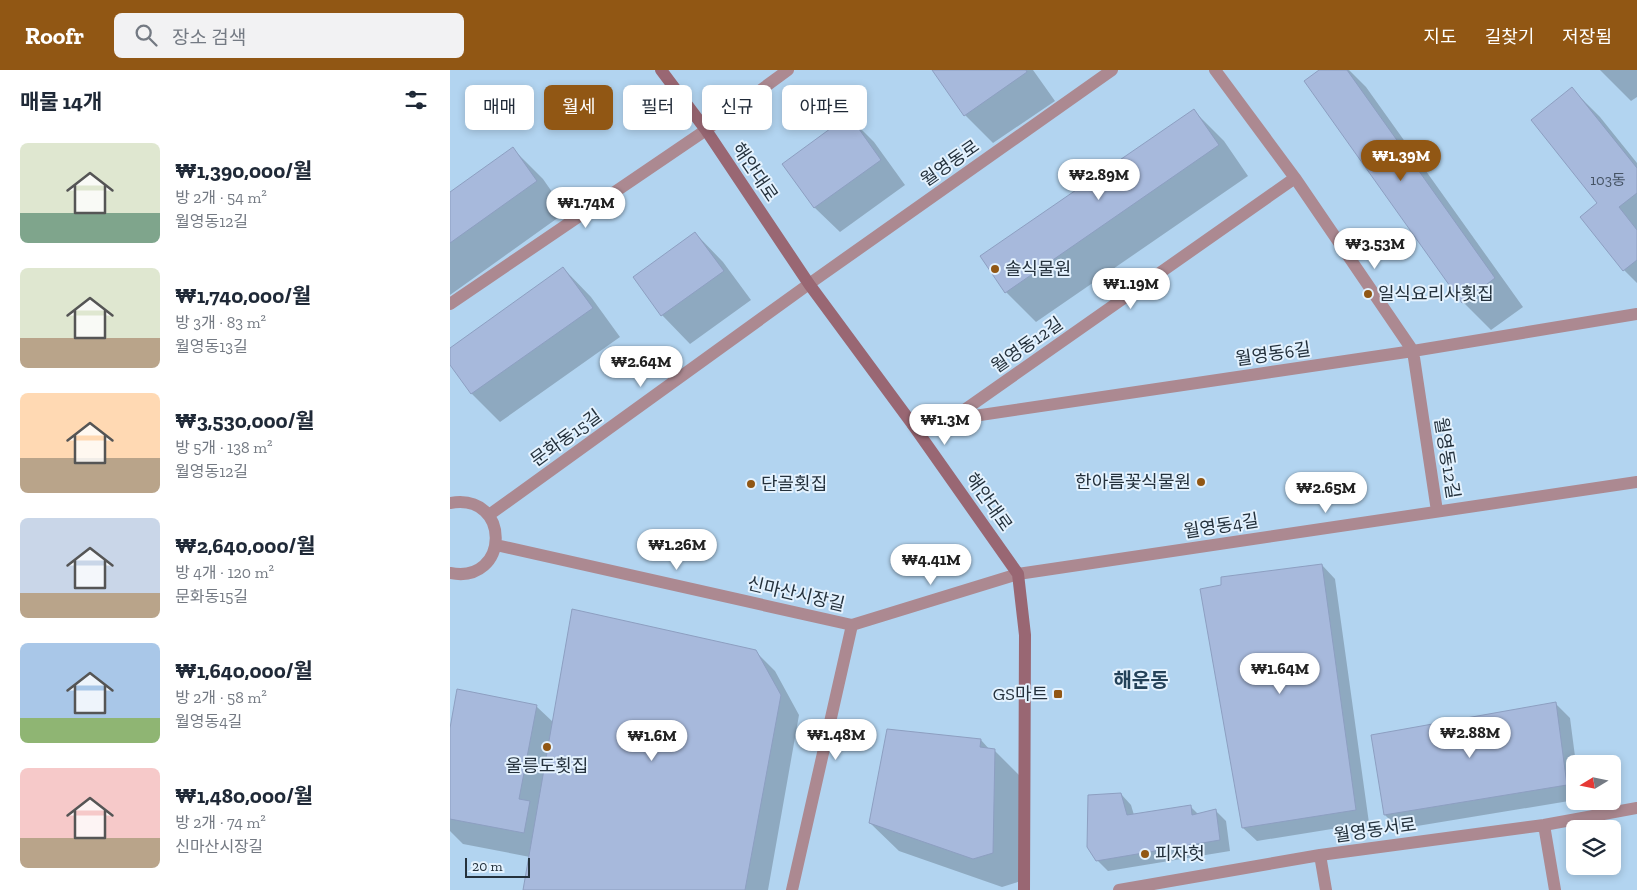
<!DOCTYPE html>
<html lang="ko">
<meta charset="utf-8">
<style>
body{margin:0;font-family:"Zilla Slab","Noto Sans KR",serif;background:#f2f2f3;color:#1f2937;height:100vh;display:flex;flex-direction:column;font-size:19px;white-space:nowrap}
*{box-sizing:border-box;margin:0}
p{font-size:16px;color:#747a83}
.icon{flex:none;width:28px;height:28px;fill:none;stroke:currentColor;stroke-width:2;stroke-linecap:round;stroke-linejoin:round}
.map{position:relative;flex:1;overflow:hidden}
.drawer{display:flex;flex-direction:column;background:#fff;width:450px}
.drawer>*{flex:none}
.banner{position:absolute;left:15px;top:15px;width:475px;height:45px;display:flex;gap:10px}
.needle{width:32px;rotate:260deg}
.buttons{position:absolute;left:1116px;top:685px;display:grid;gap:10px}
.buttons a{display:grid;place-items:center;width:55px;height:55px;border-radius:8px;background:#fff;box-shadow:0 2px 8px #0003;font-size:25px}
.scale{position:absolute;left:15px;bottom:12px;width:65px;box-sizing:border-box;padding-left:5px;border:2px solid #24313c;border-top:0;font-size:14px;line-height:18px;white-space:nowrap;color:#24313c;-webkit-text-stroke:4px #e4f2fe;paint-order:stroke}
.price{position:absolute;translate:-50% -42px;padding:0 11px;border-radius:18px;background:#fff;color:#222;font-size:16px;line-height:32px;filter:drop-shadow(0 1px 2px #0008)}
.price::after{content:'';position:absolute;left:50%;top:30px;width:15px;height:11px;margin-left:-8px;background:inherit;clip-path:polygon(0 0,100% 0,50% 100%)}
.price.selected{background:#915714;color:#fff}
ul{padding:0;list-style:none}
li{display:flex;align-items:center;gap:15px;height:125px;padding:0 20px}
li span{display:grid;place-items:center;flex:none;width:140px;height:100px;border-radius:8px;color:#555}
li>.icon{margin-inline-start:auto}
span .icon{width:60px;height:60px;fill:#fffc;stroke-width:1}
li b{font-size:21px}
h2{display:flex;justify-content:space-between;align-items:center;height:60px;padding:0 20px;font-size:21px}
.chip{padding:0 18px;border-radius:8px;background:#fff;box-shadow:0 2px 8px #0003;font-size:18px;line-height:45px}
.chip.selected{background:#915714;color:#fff}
header{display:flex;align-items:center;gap:30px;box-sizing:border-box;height:70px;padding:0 25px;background:#915714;color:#fff}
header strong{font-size:24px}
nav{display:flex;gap:28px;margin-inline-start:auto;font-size:18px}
.search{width:350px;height:45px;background:#f2f2f3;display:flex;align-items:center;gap:12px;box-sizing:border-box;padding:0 18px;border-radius:8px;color:#747a83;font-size:19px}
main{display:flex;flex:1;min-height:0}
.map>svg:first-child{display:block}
.shadow{fill:#0003}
.building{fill:#a7b9dc;stroke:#8d9fc1}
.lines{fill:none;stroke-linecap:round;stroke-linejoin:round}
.street{stroke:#ac8991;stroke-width:12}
.secondary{stroke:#996773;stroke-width:12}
.poi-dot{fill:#915714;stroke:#e4f2fe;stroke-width:2}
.labels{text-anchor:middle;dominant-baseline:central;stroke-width:4;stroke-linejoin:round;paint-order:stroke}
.number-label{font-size:15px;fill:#455364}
.street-label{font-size:18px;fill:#24313c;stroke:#e4f2fe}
.poi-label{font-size:18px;fill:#24313c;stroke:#e4f2fe;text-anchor:start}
.quarter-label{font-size:20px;font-weight:bold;fill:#234158;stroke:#e4f2fe}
</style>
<header>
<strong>Roofr</strong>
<div class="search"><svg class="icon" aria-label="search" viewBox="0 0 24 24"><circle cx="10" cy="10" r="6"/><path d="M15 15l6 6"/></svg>장소 검색</div>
<nav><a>지도</a><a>길찾기</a><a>저장됨</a></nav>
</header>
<main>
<section class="drawer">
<h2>매물 14개<svg class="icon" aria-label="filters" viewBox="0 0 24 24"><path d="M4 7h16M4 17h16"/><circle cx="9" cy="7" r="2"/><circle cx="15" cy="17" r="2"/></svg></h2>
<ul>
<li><span style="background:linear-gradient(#dfe7d0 70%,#7fa58c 0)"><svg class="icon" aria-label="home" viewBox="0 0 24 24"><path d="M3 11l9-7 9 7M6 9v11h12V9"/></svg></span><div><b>₩1,390,000/월</b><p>방 2개 · 54 m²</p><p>월영동12길</p></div></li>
<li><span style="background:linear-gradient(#dfe7d0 70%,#b9a48a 0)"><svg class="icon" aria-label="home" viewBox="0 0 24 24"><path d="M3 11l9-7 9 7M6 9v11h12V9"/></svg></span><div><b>₩1,740,000/월</b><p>방 3개 · 83 m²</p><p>월영동13길</p></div></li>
<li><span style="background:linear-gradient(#ffd9b3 65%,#b9a48a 0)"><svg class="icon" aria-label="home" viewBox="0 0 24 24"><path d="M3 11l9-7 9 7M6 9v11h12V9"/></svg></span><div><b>₩3,530,000/월</b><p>방 5개 · 138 m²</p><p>월영동12길</p></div></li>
<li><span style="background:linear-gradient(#c9d6e8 75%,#b9a48a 0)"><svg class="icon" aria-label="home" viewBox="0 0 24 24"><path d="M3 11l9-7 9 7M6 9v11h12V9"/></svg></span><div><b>₩2,640,000/월</b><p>방 4개 · 120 m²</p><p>문화동15길</p></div></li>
<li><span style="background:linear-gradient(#a9c7e8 75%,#8fb573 0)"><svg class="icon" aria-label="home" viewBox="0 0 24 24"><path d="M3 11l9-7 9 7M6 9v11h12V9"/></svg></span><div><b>₩1,640,000/월</b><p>방 2개 · 58 m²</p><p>월영동4길</p></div></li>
<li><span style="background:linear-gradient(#f6c9c9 70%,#b9a48a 0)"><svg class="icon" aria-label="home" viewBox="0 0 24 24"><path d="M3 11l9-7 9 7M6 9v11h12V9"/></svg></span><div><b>₩1,480,000/월</b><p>방 2개 · 74 m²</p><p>신마산시장길</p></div></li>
</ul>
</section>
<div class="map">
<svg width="1187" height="820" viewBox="0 0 1187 820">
<rect width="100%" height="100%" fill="#b2d4f0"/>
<path class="shadow" d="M484,0h99l22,31 -62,42 -28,-28z
M871,0h28l17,17 157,220 -32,23 -28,-28z
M1150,0h37v27l-6,4z
M1122,19l28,28 37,46v120l-13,-13 -43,-53 17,-14z
M744,41l30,30 24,35 -212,146 -30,-30z
M399,47l25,25 31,43 -65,47 -25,-24 -31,-43z
M63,79l30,30 23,33 -116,83v-101z
M245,163l28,29 28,38 -61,44 -28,-29z
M113,198l28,29 29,40 -120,85 -28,-28 -22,-31v-14z
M872,495l13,14 34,244 -112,18 -14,-13z
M305,581l20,20 24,44 -31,175h-243l5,-33 -67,-13 -13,-13v-96l86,-29 18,17z
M1106,634l14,14 6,46 -1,36 -176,29 -14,-14z
M531,670l9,10h4l29,29 -2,102 -19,6 -103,-36 -29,-28z
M671,724l10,11 3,10 56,-9 9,9 17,-4 10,10 4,30 -122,20 -11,-11z"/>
<path class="building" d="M482,0h94l1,2 -63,44z
M869,0h28l148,208 -33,25 -158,-222z
M1122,17l65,81v25l-18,14 18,23v30l-14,11 -43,-54 17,-14 -66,-83z
M744,39l25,36 -214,148 -25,-37z
M399,45l32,45 -67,48 -32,-44z
M63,77l24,34 -87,62v-51z
M245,162l29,39 -63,45 -28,-39z
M113,197l30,41 -122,86 -21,-29v-17z
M872,494l34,246 -114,18 -42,-239 21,-4v-8z
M122,539l184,41 25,45 -36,195h-222z
M7,619l80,16 -18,94 11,2 -6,32 -74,-14v-91z
M1106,632l11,83 -183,30 -13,-80z
M437,659l94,10 -1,8 15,2 -2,104 -20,6 -104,-36z
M671,723l6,22 64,-10 1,10 24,-6 4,31 -124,21 -9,-14 1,-52z"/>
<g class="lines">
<path class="street" d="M765,0l80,108 118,173 24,160
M0,234l256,-174 82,-60
M503,348l342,-240
M463,355l500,-74 224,-37
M0,433c62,-11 60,82 0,70
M39,445l320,-231 303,-214
M46,475l356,80 166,-51 619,-92
M1094,755l11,65
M870,785l6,35
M342,820l60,-265
M669,820l201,-35 224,-30 93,-17"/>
<path class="secondary" d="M211,0l45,60 103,154 104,141 105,149 7,61 -1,255"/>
</g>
<g class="poi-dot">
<circle cx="545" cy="199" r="5"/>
<circle cx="918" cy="224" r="5"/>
<circle cx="751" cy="412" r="5"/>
<circle cx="301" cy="414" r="5"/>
<rect x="603" y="619" width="10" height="10" rx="2.5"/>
<circle cx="97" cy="677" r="5"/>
<circle cx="695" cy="784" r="5"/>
</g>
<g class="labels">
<g class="number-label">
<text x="1158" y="110">103동</text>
</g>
<g class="street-label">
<text transform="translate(500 93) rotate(-35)">월영동로</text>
<text transform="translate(305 102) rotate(56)">해안대로</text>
<text transform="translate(577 275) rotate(-35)">월영동12길</text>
<text transform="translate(823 284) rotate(-8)">월영동6길</text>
<text transform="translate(116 368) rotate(-36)">문화동15길</text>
<text transform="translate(997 388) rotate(81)">월영동12길</text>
<text transform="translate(539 432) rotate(55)">해안대로</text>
<text transform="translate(771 456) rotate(-9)">월영동4길</text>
<text transform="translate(346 524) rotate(13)">신마산시장길</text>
<text transform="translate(925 760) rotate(-8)">월영동서로</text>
</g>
<g class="poi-label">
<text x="555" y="199">솔식물원</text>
<text x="928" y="224">일식요리사횟집</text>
<text x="741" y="412" text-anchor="end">한아름꽃식물원</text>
<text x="311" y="414">단골횟집</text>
<text x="598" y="624" text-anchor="end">GS마트</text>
<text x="97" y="696" text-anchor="middle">울릉도횟집</text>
<text x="705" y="784">피자헛</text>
</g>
<g class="quarter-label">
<text x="691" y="610">해운동</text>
</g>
</g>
</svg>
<div class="buttons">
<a><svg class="needle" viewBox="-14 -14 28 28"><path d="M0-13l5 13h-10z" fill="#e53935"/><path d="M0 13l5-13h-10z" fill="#747a83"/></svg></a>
<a><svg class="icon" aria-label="layers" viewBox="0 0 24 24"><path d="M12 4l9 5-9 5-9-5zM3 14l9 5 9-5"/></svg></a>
</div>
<div class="scale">20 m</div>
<b class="price selected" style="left:951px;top:112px">₩1.39M</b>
<b class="price" style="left:649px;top:131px">₩2.89M</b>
<b class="price" style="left:136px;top:159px">₩1.74M</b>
<b class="price" style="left:925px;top:200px">₩3.53M</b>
<b class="price" style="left:681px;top:240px">₩1.19M</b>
<b class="price" style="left:191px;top:318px">₩2.64M</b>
<b class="price" style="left:495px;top:376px">₩1.3M</b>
<b class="price" style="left:876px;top:444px">₩2.65M</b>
<b class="price" style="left:227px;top:501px">₩1.26M</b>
<b class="price" style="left:481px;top:516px">₩4.41M</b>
<b class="price" style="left:830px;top:625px">₩1.64M</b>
<b class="price" style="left:1020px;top:689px">₩2.88M</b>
<b class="price" style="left:386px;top:691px">₩1.48M</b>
<b class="price" style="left:202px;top:692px">₩1.6M</b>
<div class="banner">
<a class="chip">매매</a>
<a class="chip selected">월세</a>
<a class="chip">필터</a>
<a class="chip">신규</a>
<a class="chip">아파트</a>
</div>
</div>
</main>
